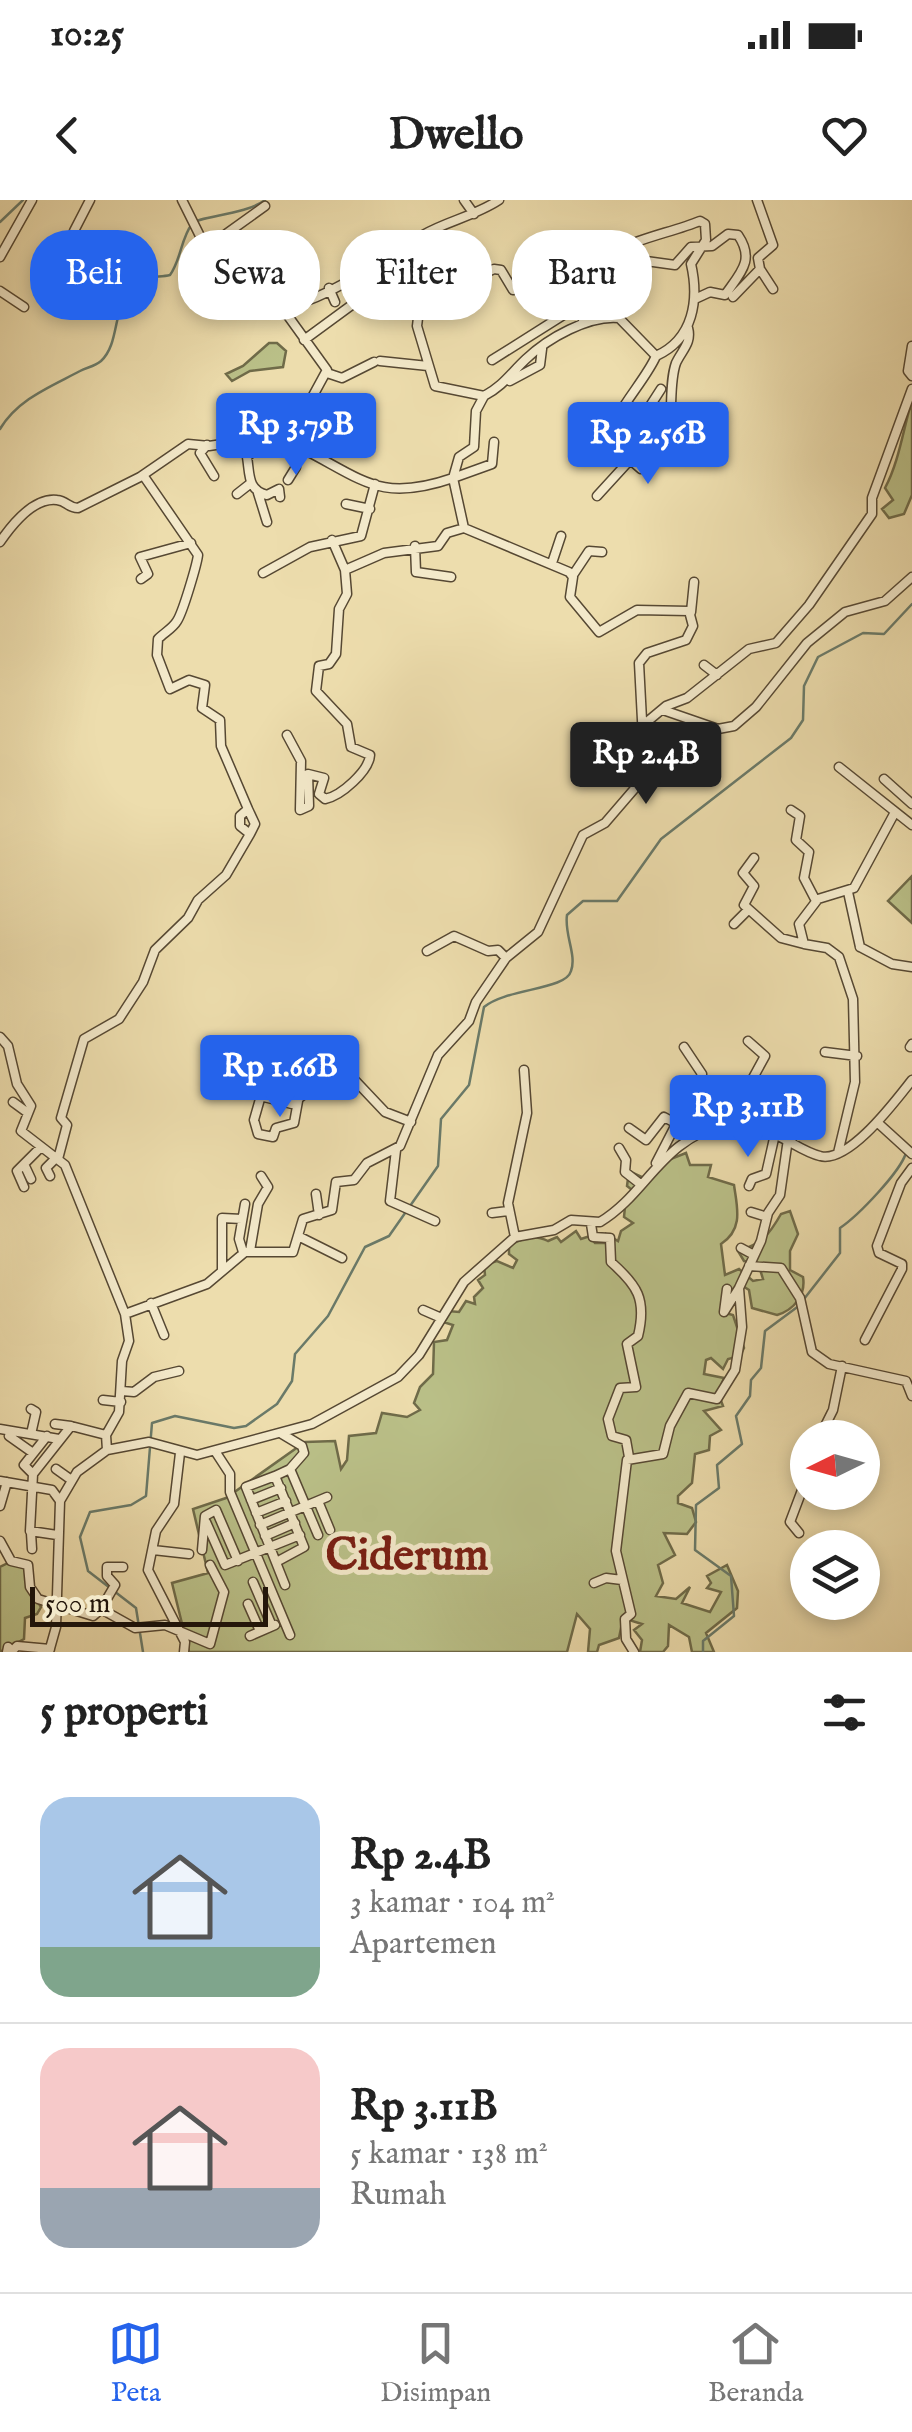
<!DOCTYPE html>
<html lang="id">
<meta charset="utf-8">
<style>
body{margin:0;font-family:"IM FELL English",serif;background:#f2f2f2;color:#222;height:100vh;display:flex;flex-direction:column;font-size:38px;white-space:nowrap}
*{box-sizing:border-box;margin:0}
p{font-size:32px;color:#767676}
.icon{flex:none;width:55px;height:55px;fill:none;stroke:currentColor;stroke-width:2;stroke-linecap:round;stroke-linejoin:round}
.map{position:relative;height:1452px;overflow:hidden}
.details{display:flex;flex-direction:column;background:#fff;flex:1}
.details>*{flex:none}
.top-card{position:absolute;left:30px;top:30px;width:852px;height:90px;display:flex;gap:20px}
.needle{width:65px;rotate:265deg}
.tools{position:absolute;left:790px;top:1220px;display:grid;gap:20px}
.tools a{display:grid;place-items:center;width:90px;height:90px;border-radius:50%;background:#fff;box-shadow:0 5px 15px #0003;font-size:50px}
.scale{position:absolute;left:30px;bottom:25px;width:238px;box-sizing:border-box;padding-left:10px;border:5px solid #24160a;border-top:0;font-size:28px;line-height:35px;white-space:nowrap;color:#24160a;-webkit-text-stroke:8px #f3e9ca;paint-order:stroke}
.price{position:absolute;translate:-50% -85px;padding:0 22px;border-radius:10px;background:#2563eb;color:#fff;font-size:32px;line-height:65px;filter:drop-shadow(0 2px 5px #0008)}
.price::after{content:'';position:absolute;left:50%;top:60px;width:30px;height:22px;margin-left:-15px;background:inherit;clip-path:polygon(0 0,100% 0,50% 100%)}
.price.selected{background:#222;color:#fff}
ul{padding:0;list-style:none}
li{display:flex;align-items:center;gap:30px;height:250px;padding:0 40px}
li+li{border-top:2px solid #e0e0e0}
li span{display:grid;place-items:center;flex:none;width:280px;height:200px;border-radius:30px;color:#555}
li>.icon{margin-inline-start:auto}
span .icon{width:120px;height:120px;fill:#fffc;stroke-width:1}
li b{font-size:42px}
h2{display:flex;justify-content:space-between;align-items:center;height:120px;padding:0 40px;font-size:42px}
.tag{padding:0 35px;border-radius:40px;background:#fff;box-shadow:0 5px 15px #0003;font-size:35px;line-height:90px}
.tag.selected{background:#2563eb;color:#fff}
.status{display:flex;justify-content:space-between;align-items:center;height:70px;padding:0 50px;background:#fff;direction:ltr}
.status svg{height:28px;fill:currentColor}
header{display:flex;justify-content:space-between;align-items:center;height:130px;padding:0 40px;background:#fff;font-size:45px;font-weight:700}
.menu{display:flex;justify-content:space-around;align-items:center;height:140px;border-top:2px solid #e0e0e0;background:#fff;font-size:28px;color:#767676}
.menu a{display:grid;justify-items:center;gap:5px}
.menu .selected{color:#2563eb}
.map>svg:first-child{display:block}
.green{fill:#bac088;stroke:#6f6b49;stroke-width:2.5}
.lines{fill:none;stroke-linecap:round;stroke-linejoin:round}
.stream{stroke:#6a7a69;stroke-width:2.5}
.minor-casing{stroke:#564833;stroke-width:11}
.minor{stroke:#f3e9ca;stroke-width:8}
.labels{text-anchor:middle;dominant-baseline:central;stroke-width:10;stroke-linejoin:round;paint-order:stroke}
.quarter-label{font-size:45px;font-weight:bold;fill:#7a1f14;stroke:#f3e9ca}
</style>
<div class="status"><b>10:25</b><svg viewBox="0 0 49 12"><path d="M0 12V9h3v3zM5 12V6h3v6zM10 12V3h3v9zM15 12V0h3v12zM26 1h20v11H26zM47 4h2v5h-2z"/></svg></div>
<header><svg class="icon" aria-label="back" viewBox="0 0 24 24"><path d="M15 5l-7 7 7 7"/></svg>Dwello<svg class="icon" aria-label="heart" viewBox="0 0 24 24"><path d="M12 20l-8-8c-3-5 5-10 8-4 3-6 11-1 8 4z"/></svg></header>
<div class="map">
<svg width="912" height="1452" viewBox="0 0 912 1452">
<rect width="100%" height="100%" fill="#edddad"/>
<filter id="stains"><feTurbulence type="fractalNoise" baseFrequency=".002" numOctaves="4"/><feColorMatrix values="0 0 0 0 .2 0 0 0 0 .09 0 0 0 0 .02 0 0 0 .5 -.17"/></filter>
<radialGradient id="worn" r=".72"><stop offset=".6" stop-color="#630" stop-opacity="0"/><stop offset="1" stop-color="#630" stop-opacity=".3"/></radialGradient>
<path class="green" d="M269,143h8l9,8 -3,16 -33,4 -18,10 -6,-7 17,-8z
M912,200v95l-8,19 -15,4 -7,-9 11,-9 -8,-12c14,-26 18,-58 27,-88z
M912,676v47l-24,-22z
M686,953l4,12h21l-3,12 26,8c3,22 10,44 -13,59l4,31 14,-6 14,12 10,-2 -5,-16 -14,-2 -6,-10c24,-7 31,-16 43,-37l9,-3 8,23 -8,17v19l13,7c3,18 -9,33 -26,38l-25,-7 -3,-18 -11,-7 -13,30 8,2 11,33 -4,8 -12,3 -5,10 -12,-11 -5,2 -2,14 20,4 -6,15 5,13 -19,5 17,19 -11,6 -1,14 -14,4 -3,29 -14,13v7l14,5 4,14 -9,12 -23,-1 11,22 -17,10 5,18 -7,13 20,3 14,-12 -8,16 28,9 11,-20 -14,-4 4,-5 -4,-7 20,-11 11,26 -1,17 -31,25 8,19h-22l-3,-15 -20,-12 -1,21 -5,6h-23l2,-12 -8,-10 8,-6 -19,-6 -4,20 -20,7 -2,7h-9l2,-23 -13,-15 -10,38h-378l-17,-69 36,-10 -15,-64 33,-11 79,-56 30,-1 6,28 6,-9 2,-24 27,-3 6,-20 25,4 13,-7 -6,-7 6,-16 13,-13 1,-32 13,-2 6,-15 -10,-3 5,-11 11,1 7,-11 9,3 -1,-7 9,-9 -5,-8 7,-5 -1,-10 13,-4 16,7 4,-8 -8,-6v-9c15,-6 23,-12 39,-4l9,-4 4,5 15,-11 5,8 9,-3 5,7h9l2,-9 12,7 3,-10 12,-8 -9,-6 1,-10 11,-14 -9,-7 2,-15 17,8 17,-17z
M10,1362l14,1 5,24 12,20 -4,7 -12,4 -1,21 -24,13v-85z"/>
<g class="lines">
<path class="stream" d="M0,22l23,-22
M0,229c18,-30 50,-42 80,-58 7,-4 14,-4 21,-10 23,-21 7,-70 46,-83 7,-2 16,-1 23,-3 11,-15 11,-37 22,-51 5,-8 54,-9 73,-24
M804,1099l36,-46v-25c19,-13 60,-56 66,-75
M143,1452l-7,-44 -48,-37 -8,-34 10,-25 41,-7 15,-9 6,-73 23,-7 59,12 12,-2 31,-22 15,-23 3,-27 33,-38 37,-69 24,-11 49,-70 3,-47 28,-34 15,-78c23,-19 82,-17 87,-36 6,-16 -7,-37 -4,-56l16,-14h34l44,-62 130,-101 12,-18 1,-34 14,-29 45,-24 21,1 28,-30
M703,1452v-11l31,-25 -3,-40 -36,-26 1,-45 23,-17 -2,-23 25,-21 -6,-28 14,-20 1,-16 10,-12 4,-37 35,-26"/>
<g class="minor-casing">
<path id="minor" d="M182,0l23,46 1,35c61,72 155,-11 217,-46 24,-14 52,-19 76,-35
M464,0l10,14
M757,0l16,45 -15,13 2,11
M74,31l16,-31
M363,46l10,19
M206,52l14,-5 6,-13 39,-28
M0,57l32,-57
M601,59l23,16 22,-14 29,4 16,-18 21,-1 16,-12 10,1c17,25 3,37 -13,60l-15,-3 -13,6
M329,88l6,14
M546,90l4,4 -3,4 -4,-4z
M0,91l24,16
M733,97l27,-28 13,20
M304,140l90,-66
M912,146l-4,25 4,5
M656,156c-11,26 -48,62 -46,86l31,27c43,-17 23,-73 35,-106 6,-13 16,-20 12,-35
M492,160l84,-53
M380,161l48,5
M327,173l15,5 32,-16
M510,181l30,-16 2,-16
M484,196c19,-10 27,-23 42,-37 22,-21 63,-44 93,-41l37,38c38,-17 43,-57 35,-92l15,-24 -1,-16 -5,-3c-41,17 -112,24 -128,72l12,29
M632,234l29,-45
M256,241v8l-9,8c3,17 0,33 20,38l12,-6 1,8
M207,245l-7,8 14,23
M280,247l18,-1
M453,278l6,-21 15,-10 2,-36 8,-15 -49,-10 -18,-60 2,-16 14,-13 61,-28 7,1 12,20 15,-3 15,7
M453,278l39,-14 2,-22
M288,280l8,-13v-21
M258,293l9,29
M237,294l14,-11
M597,296l32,-35
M346,304l24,5
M332,340l13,30
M0,342c11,-16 33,-45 57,-42 10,1 11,8 21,8l62,-31 48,-33 21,2 86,-13
M415,346l1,26 35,5
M552,363l9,-27
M263,373l47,-26 51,-11 14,-52
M573,375l16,-24 13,1
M141,379l7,-5 -8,-17 51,-14
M691,412l3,-30
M704,465l13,10
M663,510l55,19 16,-3 22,-19 51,-64 38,-31 40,-11 27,-24
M642,526l24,-20 21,-8 62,-49 27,-6 33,-38 63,-91v-16l40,-109
M287,535l14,26 -1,49 9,-4 -1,-32 16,4 -5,16 6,5c16,-3 44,-28 45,-44l-19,-8 -4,-23 -31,-33 3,-25 10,-2 7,-10 3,-45 8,-15 -2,-24 39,-17 54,-7 9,-13 17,-5
M839,567l73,58
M884,579l28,25
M248,609l7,15 -5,10
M791,610l9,6 -4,24 13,12 -5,26 12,23
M754,658l-11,15 11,13 -10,19 37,33 23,6
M848,692l12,55
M734,724l14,-14
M860,747l32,17 20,3
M427,751l27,-15 34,15 10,-1 8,8
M0,837l8,9 9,38 14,22 -10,25 44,34 60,149
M910,847l2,-3
M825,852l32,4
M301,869l10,-24
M259,884l-3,11 36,9 15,-12 11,-24 25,9 6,-3 36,38 26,10
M260,899l-6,21 4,14 15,3 3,-9 18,-5 4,-22
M13,902l15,11
M878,923l34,31
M731,924l8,-35 14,-11 12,-22 -17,-15
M629,928l17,12 18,-23 13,7
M791,941l11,-25
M619,948l7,12 -1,12 14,11
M396,950l-6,51 45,20
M838,953l17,-71 -2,-83 -14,-42 -12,-9 -23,-4 -5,-20 19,-25 36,-11 40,-74
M58,959l9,-34 -6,-7 23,-79 35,-20 24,-37 12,-32 33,-32 10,-18 28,-25 24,-41 -10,-8v-10l8,-7 -27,-63 -1,-26 -18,-12 3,-23 -16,-5 -19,9 -13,-34 1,-16c6,-6 15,-11 19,-18 6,-9 20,-57 21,-66l-55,-80
M656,963l46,-89 -18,-27
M24,964l7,15
M50,976l-4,-8 10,-10
M749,986l3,-7 14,-5 9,-40
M24,987l-7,-16 24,-24
M316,994l3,21
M751,1012l16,5
M492,1013l16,-2
M591,1024l2,13 17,1 1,24c26,23 36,37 27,74l-11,8 9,43 -16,1 -12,31 4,17 14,4 3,17
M300,1037l42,21
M515,1037l-7,-34 19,-90 -3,-43
M741,1048l13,7
M250,1051l8,-47 10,-17 -7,-11
M243,1052l-4,-13 6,-35
M749,1066l32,2 19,30 12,54 17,12 77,17 6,15
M222,1069v-51l20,1
M727,1089l-3,23 15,-24
M151,1103l13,32
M423,1110l16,7
M865,1140l37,-71v-5l-23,-11 -2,-7 24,-63 11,-15
M122,1191l12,1 20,-15 25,-6
M103,1200l18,2
M31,1209l5,3 -5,22
M55,1224l16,2
M0,1229l59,10
M9,1236l24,17
M819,1238l14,-28 9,-44
M107,1250l-1,-15 13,-23 3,-51 7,-20 -4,-27 82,-30 38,-32h48l10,-33 29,-9 4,-28 18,-2 13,-17 33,-17 38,-91 31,-34 7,-19 30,-44 32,-26 45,-97 22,-12 31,-36 7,-48 -4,-76 8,-10 39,-13 7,-14 -4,-15 -52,-1 -38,22 -29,-35 3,-20 -4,-5 -105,-44 -11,-50c-73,25 -89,2 -152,-30l-5,-21 31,-57 -44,-61
M215,1251l15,23v18l60,143
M180,1253l-6,51 -18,27 -8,39 37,72 -1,10
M56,1269l14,10
M290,1269l28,66
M33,1274l-9,-9 23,-29
M275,1276l15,-7 14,-16 -2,-7 -20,-12
M0,1281l52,9 8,11
M251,1300l30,-12
M318,1301l12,29
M0,1306l7,-24
M256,1313l30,-12
M206,1322l19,43 75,-30
M260,1325l67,-28
M31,1333l1,16
M799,1333l-9,-11 17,-45 -4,-9 5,-6
M57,1335l-27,-4 3,-57 38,-48 35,9
M265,1336l30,-13
M0,1341l11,20 17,4 2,22 8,12 55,17 8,-7 34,19 30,-3 45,19 14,-52 -14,-27
M153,1350l36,4
M202,1350l3,-34 11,-6 22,51
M280,1360l24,-13 -29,-71 -29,11 39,98
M253,1382l19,44
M594,1383l12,-5 16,2
M248,1404l12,27
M101,1409l14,-24 -8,-9v-9h16
M250,1436l25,-11
M13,1450l4,-4 33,3
M7,1452l1,-5
M49,1452l7,-25 4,-126 17,-29 30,-22 42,-8 48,13 115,-31 86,-47 21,-22 45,-73 51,-45 39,-7 17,-10 29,2c47,-28 61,-83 126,-98 15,-3 31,4 45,9 17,6 32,19 49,23 29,8 76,-56 92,-76
M634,1452l-8,-13 -1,-20 6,-5 -15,-63 11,-91 36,-6 7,-28 18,-33 29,6 18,-29 7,-43 -3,-39 22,-47 7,-28 12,-18 8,-56"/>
</g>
<use href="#minor" class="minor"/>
</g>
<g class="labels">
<g class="quarter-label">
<text x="407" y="1356">Ciderum</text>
</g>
</g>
<rect width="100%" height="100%" filter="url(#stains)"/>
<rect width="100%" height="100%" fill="url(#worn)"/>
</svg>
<div class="tools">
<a><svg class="needle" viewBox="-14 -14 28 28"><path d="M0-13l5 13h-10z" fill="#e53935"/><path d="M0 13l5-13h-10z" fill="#767676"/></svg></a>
<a><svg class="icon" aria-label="layers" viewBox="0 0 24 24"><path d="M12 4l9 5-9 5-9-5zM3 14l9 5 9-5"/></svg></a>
</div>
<div class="scale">500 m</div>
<b class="price" style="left:296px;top:278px">Rp 3.79B</b>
<b class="price" style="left:648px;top:287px">Rp 2.56B</b>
<b class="price selected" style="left:646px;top:607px">Rp 2.4B</b>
<b class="price" style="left:280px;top:920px">Rp 1.66B</b>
<b class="price" style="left:748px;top:960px">Rp 3.11B</b>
<div class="top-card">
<a class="tag selected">Beli</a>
<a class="tag">Sewa</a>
<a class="tag">Filter</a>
<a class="tag">Baru</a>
</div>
</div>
<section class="details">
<h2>5 properti<svg class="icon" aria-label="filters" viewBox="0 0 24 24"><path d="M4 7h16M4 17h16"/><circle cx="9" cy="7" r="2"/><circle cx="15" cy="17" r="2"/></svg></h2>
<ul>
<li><span style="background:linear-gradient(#a9c7e8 75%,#7fa58c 0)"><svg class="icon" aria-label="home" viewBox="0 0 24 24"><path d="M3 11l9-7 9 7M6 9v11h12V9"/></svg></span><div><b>Rp 2.4B</b><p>3 kamar · 104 m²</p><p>Apartemen</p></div></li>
<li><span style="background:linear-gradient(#f6c9c9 70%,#9aa5b1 0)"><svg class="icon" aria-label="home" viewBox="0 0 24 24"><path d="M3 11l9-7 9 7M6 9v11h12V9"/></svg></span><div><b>Rp 3.11B</b><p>5 kamar · 138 m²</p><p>Rumah</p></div></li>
</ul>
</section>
<nav class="menu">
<a class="selected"><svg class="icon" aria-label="map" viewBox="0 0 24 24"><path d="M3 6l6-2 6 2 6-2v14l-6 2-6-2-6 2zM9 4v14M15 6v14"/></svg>Peta</a>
<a><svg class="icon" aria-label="saved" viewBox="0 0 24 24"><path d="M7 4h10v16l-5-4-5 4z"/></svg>Disimpan</a>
<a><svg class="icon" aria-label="home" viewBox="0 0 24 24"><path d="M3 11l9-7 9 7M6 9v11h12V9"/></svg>Beranda</a>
</nav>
